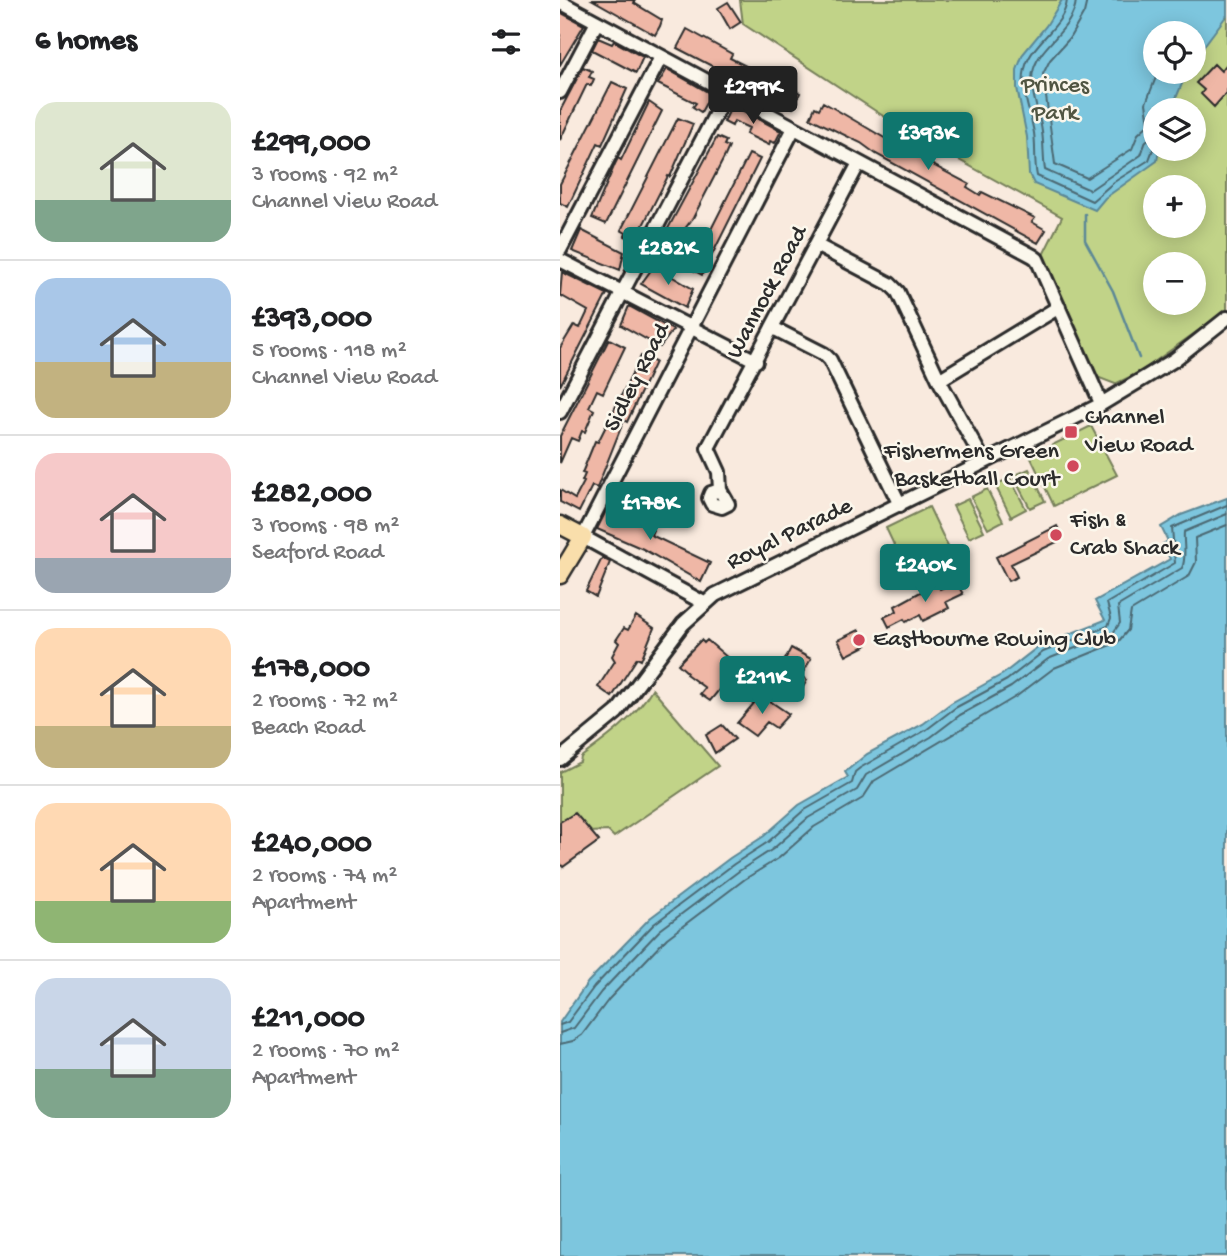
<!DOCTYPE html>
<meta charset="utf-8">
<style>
body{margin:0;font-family:"Gochi Hand",sans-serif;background:#f2f2f2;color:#202124;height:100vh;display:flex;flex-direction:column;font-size:26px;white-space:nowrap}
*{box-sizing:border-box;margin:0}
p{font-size:23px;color:#757577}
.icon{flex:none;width:38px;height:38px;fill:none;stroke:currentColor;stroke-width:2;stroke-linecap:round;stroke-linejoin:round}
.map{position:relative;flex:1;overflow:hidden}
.drawer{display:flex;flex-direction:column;background:#fff;width:560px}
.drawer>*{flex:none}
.controls{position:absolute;left:583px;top:21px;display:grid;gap:14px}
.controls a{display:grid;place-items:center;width:63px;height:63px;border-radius:50%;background:#fff;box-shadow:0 4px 18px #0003;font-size:35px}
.price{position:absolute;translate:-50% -60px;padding:0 16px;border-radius:7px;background:#0f766e;color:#fff;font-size:23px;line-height:46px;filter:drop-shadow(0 2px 4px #0008)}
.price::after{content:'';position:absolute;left:50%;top:42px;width:21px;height:16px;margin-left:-10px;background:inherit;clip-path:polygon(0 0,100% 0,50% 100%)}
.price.current{background:#222;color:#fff}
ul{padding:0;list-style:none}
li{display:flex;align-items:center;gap:21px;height:175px;padding:0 35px}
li+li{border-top:2px solid #e0e0e0}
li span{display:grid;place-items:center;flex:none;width:196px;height:140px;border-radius:21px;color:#555}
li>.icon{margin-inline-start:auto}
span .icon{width:84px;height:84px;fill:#fffc;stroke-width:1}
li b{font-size:30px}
h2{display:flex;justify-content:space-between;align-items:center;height:84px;padding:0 35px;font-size:30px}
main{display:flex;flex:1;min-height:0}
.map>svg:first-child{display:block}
.green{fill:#c1d388;stroke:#767f5a;stroke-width:2;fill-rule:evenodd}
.water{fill:#7dc6de;stroke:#5c8896;stroke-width:2}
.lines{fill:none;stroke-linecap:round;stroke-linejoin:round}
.shore{stroke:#4c6973;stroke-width:2}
.stream{stroke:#5c8896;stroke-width:2.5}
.building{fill:#efb7a6;stroke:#2b2b2b;stroke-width:2}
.minor-casing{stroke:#2b2b2b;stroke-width:18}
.major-casing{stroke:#2b2b2b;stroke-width:21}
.minor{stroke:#fbf7ec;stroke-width:12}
.major{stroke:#f9deab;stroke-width:16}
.poi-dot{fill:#d1495b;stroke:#fbf7ec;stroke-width:2.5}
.labels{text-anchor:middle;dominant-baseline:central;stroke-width:5;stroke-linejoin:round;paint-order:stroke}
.park-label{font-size:24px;fill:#505542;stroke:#fbf7ec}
.street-label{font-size:24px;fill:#2b2b2b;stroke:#fbf7ec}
.poi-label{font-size:24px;fill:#2b2b2b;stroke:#fbf7ec;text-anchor:start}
</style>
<main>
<section class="drawer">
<h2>6 homes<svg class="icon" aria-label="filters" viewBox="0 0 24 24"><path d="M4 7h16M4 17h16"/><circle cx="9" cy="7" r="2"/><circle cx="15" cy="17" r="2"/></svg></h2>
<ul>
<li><span style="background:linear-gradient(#dfe7d0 70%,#7fa58c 0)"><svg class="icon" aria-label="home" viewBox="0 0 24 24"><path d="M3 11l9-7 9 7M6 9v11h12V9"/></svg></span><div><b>£299,000</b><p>3 rooms · 92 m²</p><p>Channel View Road</p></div></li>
<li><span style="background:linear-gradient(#a9c7e8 60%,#c2b280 0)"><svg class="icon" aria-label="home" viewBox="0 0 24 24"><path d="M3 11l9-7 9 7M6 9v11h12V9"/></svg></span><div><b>£393,000</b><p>5 rooms · 118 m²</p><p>Channel View Road</p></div></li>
<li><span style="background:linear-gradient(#f6c9c9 75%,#9aa5b1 0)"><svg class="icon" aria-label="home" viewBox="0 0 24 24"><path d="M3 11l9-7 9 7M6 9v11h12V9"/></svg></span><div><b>£282,000</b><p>3 rooms · 98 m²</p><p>Seaford Road</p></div></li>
<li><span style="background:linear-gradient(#ffd9b3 70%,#c2b280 0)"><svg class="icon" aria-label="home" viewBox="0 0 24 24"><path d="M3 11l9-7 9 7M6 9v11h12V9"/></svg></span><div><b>£178,000</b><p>2 rooms · 72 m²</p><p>Beach Road</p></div></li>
<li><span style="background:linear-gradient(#ffd9b3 70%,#8fb573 0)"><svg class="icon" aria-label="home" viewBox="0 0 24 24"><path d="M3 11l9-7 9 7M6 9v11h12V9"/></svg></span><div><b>£240,000</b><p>2 rooms · 74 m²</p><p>Apartment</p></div></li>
<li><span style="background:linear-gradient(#c9d6e8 65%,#7fa58c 0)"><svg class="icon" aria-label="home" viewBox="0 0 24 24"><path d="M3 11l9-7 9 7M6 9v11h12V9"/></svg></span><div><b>£211,000</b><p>2 rooms · 70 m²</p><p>Apartment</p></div></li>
</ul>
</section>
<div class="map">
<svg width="667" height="1256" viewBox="0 0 667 1256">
<rect width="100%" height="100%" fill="#f9eade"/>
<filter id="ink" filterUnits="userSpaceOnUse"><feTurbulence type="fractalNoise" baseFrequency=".0143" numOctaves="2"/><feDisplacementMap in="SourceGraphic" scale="14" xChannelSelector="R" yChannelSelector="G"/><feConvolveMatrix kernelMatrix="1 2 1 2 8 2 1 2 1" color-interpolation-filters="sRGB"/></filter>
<g filter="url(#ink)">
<path class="green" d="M180,0h487v310l-87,62 -25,12 -18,-7 -54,-122 19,-38 -159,-88 -160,-105zM595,33h39v39h-39zM595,110h39v39h-39zM595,187h39v39h-39zM595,264h39v39h-39z
M531,426l26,49 -63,31 -24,-50z
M469,469l16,32 -15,7 -17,-32z
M450,478l16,31 -15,8 -16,-32z
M427,489l16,32 -15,8 -17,-32z
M408,499l16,32 -15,7 -16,-32z
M369,507l24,50 -43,22 -24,-51z
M92,689l66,77 -104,71 -6,-6 -18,1 -30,17v-77l20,-10 1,-5c25,-18 55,-40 71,-68z"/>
<path class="water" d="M502,0h165v15l-33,44v-26h-39v39h32l-16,38h-16v39h4l-2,12 -52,37 -10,12 -61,-26 -5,-10 -2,-37 -10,-49v-18l6,-16 23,-28z
M667,498v758h-667v-234l28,-40 62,-64 80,-60 34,-22 35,-31 49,-28 -3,-5 22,-18 56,-30 28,-21 52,-29 36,-28 66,-26 -10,-19 75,-42 -7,-15 5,-3 -7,-14 20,-12z"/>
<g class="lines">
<path class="shore" d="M507,0c-2,24 -28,38 -38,58 -13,24 1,51 5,75 2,14 0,29 3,43l55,25 22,-19 35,-22 6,-16
M516,0c-2,29 -34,43 -42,68 -7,20 6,44 8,64 2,13 1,26 3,38l45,20 51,-35 5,-14 9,-7
M527,0l-3,13 -15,26 -19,21 -7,14 12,90 32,14 45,-29 6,-15 11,-10 -3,-21 12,-31
M0,1025l8,-3 26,-35 60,-63 80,-60 34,-22 35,-31 49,-28 3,-11 5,-4 66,-38 29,-22 52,-28 36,-28 65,-26 3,-8 -4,-15 68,-40 -3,-35 55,-23
M0,1033l14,-5 27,-36 59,-62 79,-59 34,-22 35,-31 49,-28 9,-15 65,-38 29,-22 51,-28 37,-28 65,-26 7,-10 -2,-17 64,-38c5,-11 1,-24 2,-36l43,-18
M0,1044l13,-3 9,-6 27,-36 58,-61 78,-59 34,-21 35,-31 49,-29 11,-17 143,-85 37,-28 64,-26 10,-12 3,-19 58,-35 7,-14 -1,-24 32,-13"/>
<path class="stream" d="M525,214v26l28,51 26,67"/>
</g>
<path class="building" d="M33,0h42l-1,3 28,17 -2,6 -5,9z
M168,2l13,20 -11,7 -12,-21z
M0,12l24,13 -24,40z
M127,29l45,25 -2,4 70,35 -7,15 -116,-60z
M38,38l14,6 2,-3 29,16 -7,16 -44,-23z
M654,64l7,7 6,-7v28l-13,15 -13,-13 3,-4 -8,-7z
M23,67l9,4 -3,6 5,2 -3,7 -4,-2 -27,56v-29z
M107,69l44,25 -10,18 -8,-5 3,-4 -38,-19z
M52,82l15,7 -25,56 -4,-2 -30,64 -8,-4v-19z
M89,102l13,9 -56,113 -14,-6 23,-54 3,-6 3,2z
M263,102l65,38 2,-3 11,5 26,20 42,22 -2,3 13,8 2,-3 53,26 -3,4 14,8 -8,13 -162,-89 -15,-11 -51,-25 5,-11 4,2z
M172,105l49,26 -6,12 -5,-2 -1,4 -23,-11 3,-6 -15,-7 -2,5 -8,-4z
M118,118l15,6 -23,53 -2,-1 -33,65 -10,-5 1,-3 -5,-3z
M157,137l9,4 -2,4 5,2 -4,9 -32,62 -9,12 -11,28 -6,-2 -11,-5z
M189,154l11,5 -58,116 -11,-6z
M21,230l43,22 -4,18 -48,-19z
M94,266l39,23 -8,19 -44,-24z
M2,272l45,22 -47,92v-38l14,-23 6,3 8,-17 -28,-16z
M69,306l44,24 -13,17 -39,-22z
M49,339l16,8 -22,46 -6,-3 -8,17 5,3 -9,22 -3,-1 -4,10 -7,-3 -11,25v-27z
M81,356l14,6 -28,60 -3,-2 -27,68 -5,-2 -13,26 -19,-10v-12l15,9 9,-17 -2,-1 3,-7 -3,-1 13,-32 3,1z
M52,499l8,4 -3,6 5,4 25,11 -1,3 7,3 -2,5 59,28 -9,19 -58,-33 -46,-20z
M497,526l6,13 -52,25 6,13 -9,4 -12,-24z
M42,558l8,4 -14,35 -10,-6z
M396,582l7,12 -17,8 3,6 -26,13 -3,-6 -14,7 -2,-3 -15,8 -5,-10 13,-6 -2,-5 42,-23 3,6z
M76,616l18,12 -13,32 -4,-2 -25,39 -14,-10 17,-26 -3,-5 7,-13 -3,-3 8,-12 4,2z
M299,630l8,15 -21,11 -8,-16z
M141,640l3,3 3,-3 21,18 -1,3 6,4 -5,7 4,2 -22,27 -10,-7 5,-6 -19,-14 1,-2 -9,-8z
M231,648l20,11 -10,17 6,4 -9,16 -9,-6 -2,3 -14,-11z
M201,695l28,19 -13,14 -9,-6 -12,14 -18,-13z
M162,725l13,14 -20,14 -9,-18z
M15,813l24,28 -36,26 -3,-4v-41z"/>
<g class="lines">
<g class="minor-casing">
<path id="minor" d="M0,2l473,254 4,3 64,144
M0,92l37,-70
M256,245l74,39 8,8 41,88 45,82
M0,250l101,-193
M0,260l196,101
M213,328l51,26 6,6 70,145
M379,380l120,-73
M0,412l167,-320
M160,490l8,14 -6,3 -10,-3 -3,-6 2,-5 9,-3 -1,-18 -11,-24 151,-285
M144,603l-121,-66 211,-409
M0,759l57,-47 66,-88 32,-29 383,-189 76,-46 53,-42"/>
</g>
<g class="major-casing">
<path id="major" d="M0,525l23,12 -23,38"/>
</g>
<use href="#minor" class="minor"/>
<use href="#major" class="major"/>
</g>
</g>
<g class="poi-dot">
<rect x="504" y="425" width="14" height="14" rx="3.5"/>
<circle cx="513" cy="466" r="7"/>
<circle cx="496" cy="535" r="7"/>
<circle cx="299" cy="640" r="7"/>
</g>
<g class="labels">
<g class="park-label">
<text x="495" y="86">Princes<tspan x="495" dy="28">Park</tspan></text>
</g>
<g class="street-label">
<text transform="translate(208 293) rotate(-62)">Wannock Road</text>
<text transform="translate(78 378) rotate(-63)">Sidley Road</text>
<text transform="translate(230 535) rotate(-26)">Royal Parade</text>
</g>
<g class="poi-label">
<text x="525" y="418">Channel<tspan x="525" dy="28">View Road</tspan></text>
<text x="499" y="452" text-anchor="end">Fishermens Green<tspan x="499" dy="28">Basketball Court</tspan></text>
<text x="510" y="521">Fish &amp;<tspan x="510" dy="28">Crab Shack</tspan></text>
<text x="313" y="640">Eastbourne Rowing Club</text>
</g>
</g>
</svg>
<div class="controls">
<a><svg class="icon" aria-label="locate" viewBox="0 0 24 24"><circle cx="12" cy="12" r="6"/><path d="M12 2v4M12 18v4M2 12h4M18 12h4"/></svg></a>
<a><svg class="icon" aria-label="layers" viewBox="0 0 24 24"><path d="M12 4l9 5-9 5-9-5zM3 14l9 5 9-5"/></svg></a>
<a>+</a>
<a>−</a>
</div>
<b class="price current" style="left:193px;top:126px">£299K</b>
<b class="price" style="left:368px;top:172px">£393K</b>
<b class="price" style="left:108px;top:287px">£282K</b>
<b class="price" style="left:90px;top:542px">£178K</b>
<b class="price" style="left:365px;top:604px">£240K</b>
<b class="price" style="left:202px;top:716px">£211K</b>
</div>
</main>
